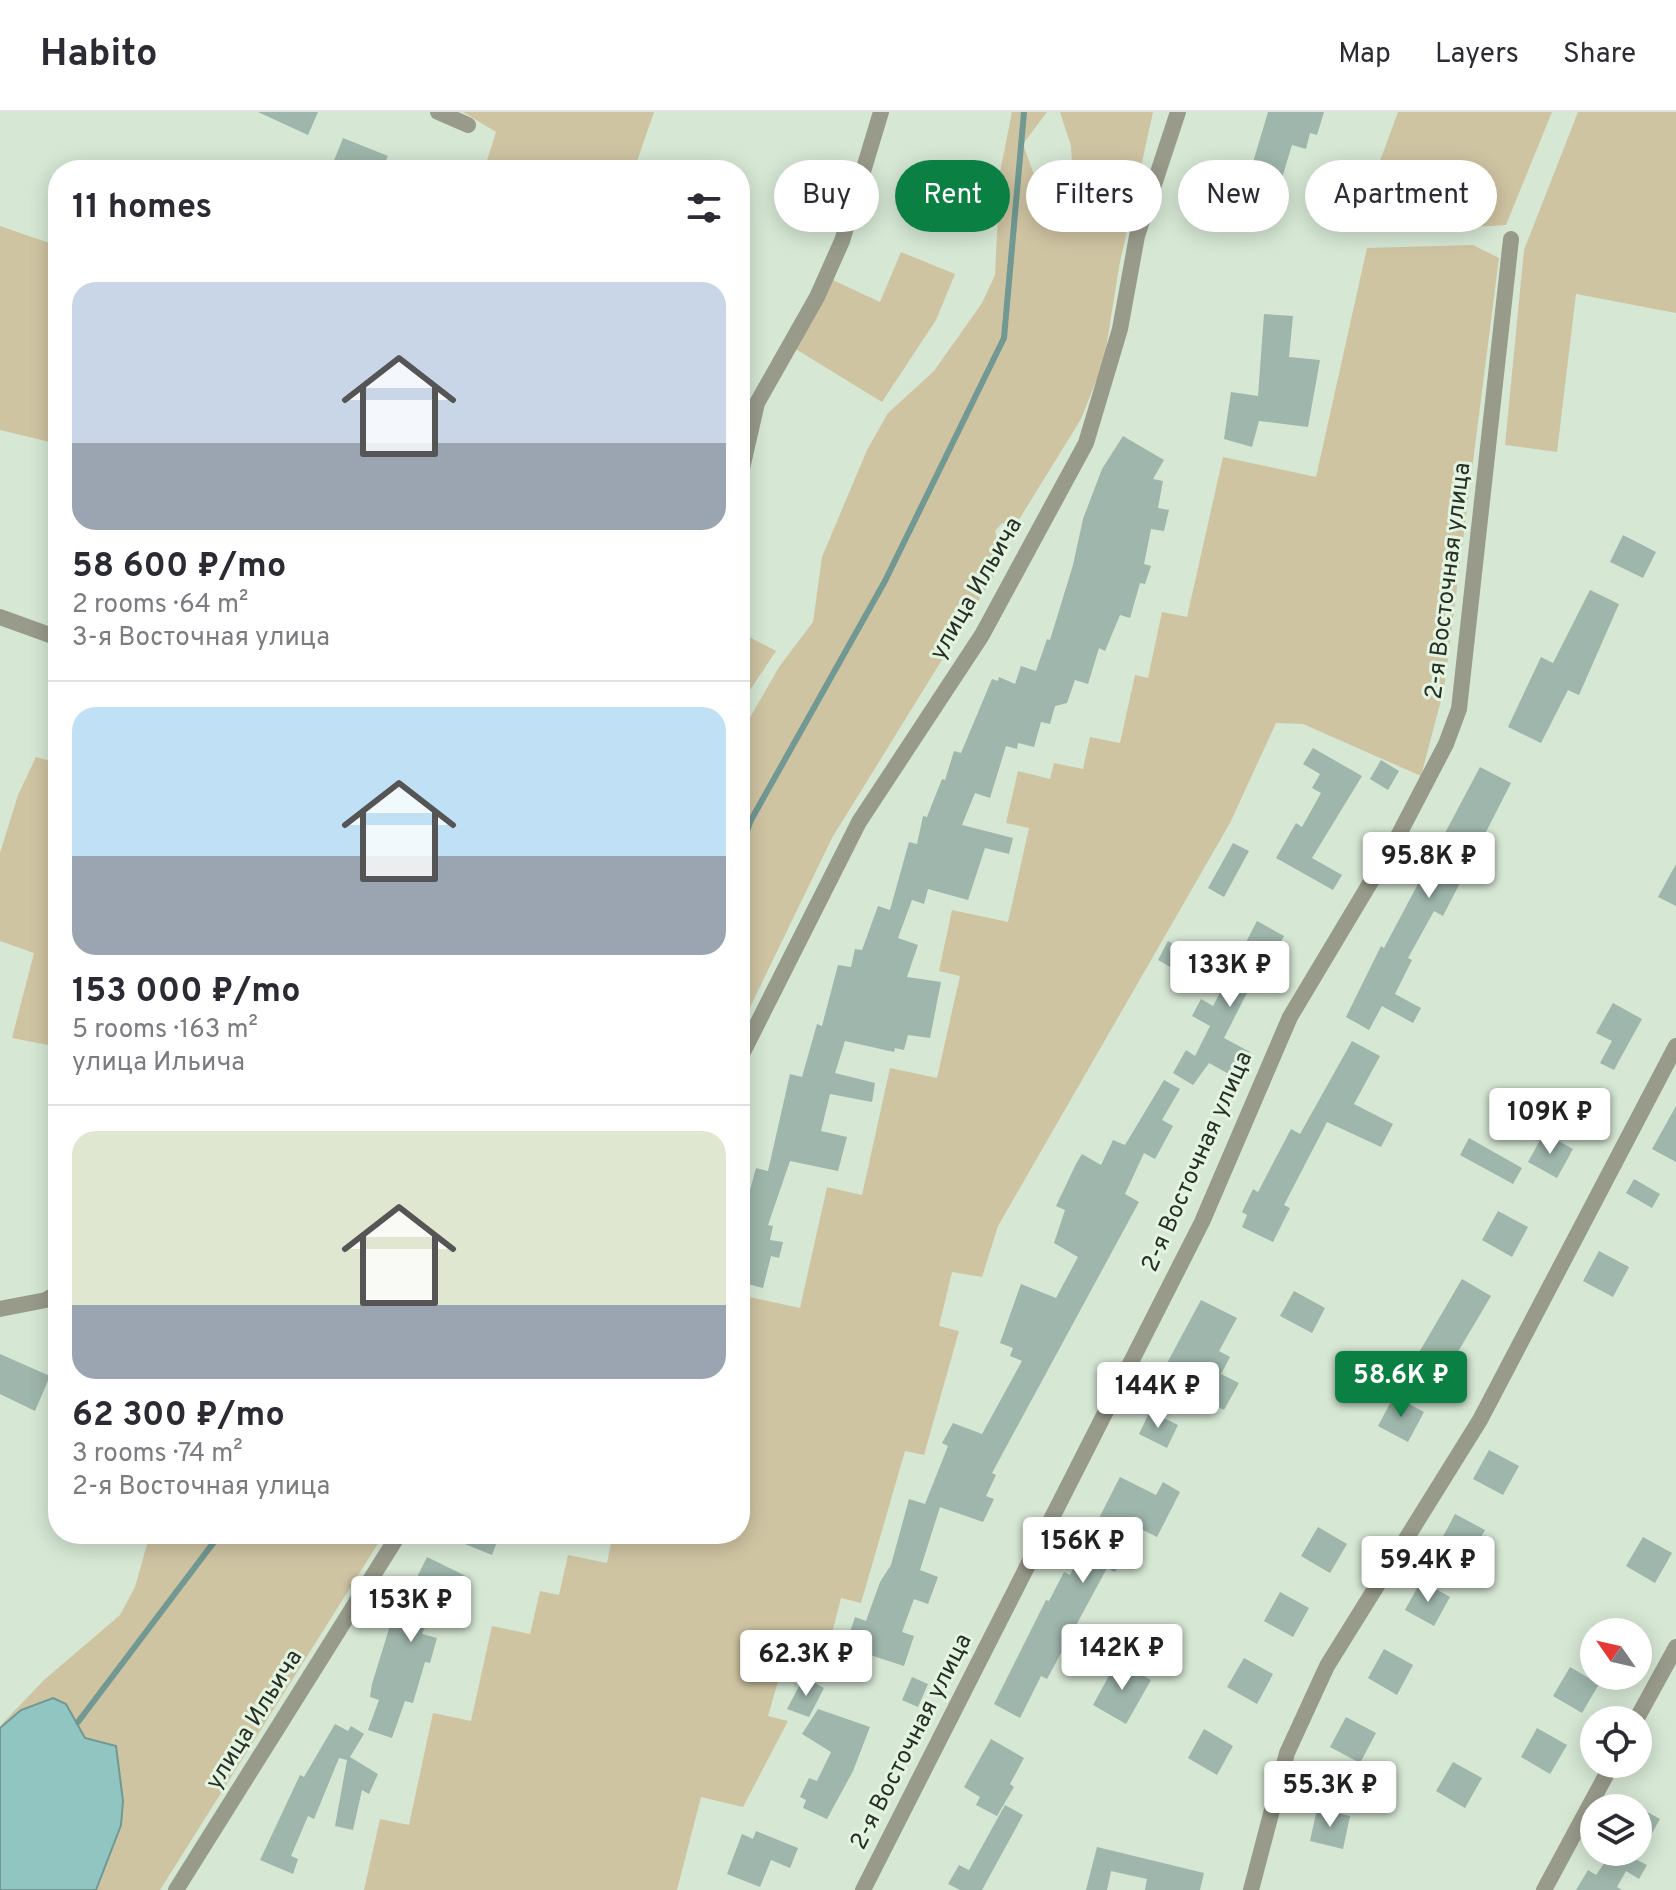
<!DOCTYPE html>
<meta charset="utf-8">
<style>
body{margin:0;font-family:Overpass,sans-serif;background:#f7f7f7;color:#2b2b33;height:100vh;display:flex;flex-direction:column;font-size:30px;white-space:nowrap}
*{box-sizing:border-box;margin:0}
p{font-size:26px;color:#7c7c81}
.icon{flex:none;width:44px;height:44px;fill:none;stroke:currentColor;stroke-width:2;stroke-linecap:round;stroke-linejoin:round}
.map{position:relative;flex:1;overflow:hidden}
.panel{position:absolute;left:48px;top:48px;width:702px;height:1384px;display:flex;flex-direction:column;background:#fff;border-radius:32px;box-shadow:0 4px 20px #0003}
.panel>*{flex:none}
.banner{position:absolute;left:774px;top:48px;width:760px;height:72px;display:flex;gap:16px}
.needle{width:52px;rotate:304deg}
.buttons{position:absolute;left:1580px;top:1506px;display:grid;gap:16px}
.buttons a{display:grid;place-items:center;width:72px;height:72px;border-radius:50%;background:#fff;box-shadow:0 4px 20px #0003;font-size:40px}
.price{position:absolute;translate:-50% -68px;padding:0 18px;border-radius:8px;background:#fff;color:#222;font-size:26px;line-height:52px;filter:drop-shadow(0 2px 4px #0008)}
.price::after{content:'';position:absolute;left:50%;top:48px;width:24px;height:18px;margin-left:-12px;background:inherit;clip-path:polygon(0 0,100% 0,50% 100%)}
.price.on{background:#0b8043;color:#fff}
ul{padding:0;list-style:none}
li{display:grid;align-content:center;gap:16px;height:424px;padding:0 24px}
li+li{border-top:2px solid #e1e1e2}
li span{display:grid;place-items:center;height:248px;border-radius:24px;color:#555}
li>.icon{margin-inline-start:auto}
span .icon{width:144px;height:144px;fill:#fffc;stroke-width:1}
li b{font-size:34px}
h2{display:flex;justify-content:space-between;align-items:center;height:96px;padding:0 24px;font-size:34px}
.chip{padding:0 28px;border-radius:36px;background:#fff;box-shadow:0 4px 20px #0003;font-size:28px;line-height:72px}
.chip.on{background:#0b8043;color:#fff}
header{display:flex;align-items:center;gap:48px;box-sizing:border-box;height:112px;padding:0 40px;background:#fff;border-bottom:2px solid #e1e1e2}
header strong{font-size:38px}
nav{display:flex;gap:44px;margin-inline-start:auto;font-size:28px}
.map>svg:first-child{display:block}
.green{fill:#cfc4a2}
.water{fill:#91c5c1;stroke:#719892;stroke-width:2}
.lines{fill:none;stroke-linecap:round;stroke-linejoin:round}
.stream{stroke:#719892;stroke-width:6}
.building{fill:#9eb6ab}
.street{stroke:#989b8a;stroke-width:16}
.labels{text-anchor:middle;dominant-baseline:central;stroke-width:6;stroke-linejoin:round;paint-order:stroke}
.street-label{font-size:24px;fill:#272e26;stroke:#e3f4e1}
</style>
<header>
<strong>Habito</strong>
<nav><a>Map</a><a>Layers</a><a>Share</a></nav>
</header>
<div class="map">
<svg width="1676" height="1778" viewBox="0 0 1676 1778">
<rect width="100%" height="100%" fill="#d6e7d4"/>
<path class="green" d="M463,0h191l-20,58h-150l12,-38z
M1012,0h35l-24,32 20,56 18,25 14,-10 -4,-69 -11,-34h93l-34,155 -15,94 -23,58 -61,99 -8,7 -10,-2 -7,8 8,30 -171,277 -92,190v-234l4,-7 -4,-52 39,-68 34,-45 9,-65 45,-107 21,-37 46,-42 48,-68 13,-28 5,-103z
M1398,0h154l-46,113 -112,7 -36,-11z
M1578,0h98v201l-100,-19 -19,158 -52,-7 19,-195z
M0,114l58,20v198l-58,-14z
M1473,133l26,13 -55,431 -23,87 -118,-52 -27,-1 -46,100 -232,403 -16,51 -30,-5 -13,54 20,5 -35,124 -19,-4 -44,152 -20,-5 -13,51 -38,-9 -22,76 20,5 -45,86 -42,-10 -24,93h-313l16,-71 29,6 24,-112 38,8 21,-95 38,8 10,-43 19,4 9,-40 39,8 6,-29h127v-165l5,-23 -5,-2v-49l60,13 27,-121 35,8 28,-127 47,10 23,-102 -21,-5 13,-61 56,12 21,-94 -23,-5 12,-52 32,8 4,-16 29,6 7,-32 30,6 15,-68 13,3 14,-66 25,5 36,-160 93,20 51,-229z
M901,140l54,22 -19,46 -54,82 -88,-54 39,-68 47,22z
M740,520l36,19 -36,54z
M36,645l22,6v284l-46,-9 22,-85 -34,-12v-88l18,-58z
M150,1422h234l-224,356h-64l25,-65 2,-24 -7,-55 -31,-8 -19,-34 -28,-1 -38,23 44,-46 76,-65 15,-28z"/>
<path class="water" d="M53,1586l13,6 19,34 31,8 7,55 -2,24 -25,65h-96v-162l21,-18z"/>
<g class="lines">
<path class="stream" d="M740,738l11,-30 134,-239 119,-243 20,-226
M78,1610l142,-188"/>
</g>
<path class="building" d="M258,0h60l-10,23z
M1268,0h56l-7,23 -7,-2 -4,16 -14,-4 -10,33 -31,-9z
M343,26l45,18 -6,14h-32l-17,-7z
M1264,202l29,2 -4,41 31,3 -12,67 -49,-6 -7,26 -28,-8 7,-47 27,4z
M1123,324l41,24 -11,19 10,2 -5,27 11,2 -5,21 -13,-2 -7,35 7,2 -6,18 -5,-1 -10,35 -10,-3 -15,36 -6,-3 -11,36 -13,-4 -8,23 -12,3 -5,18 -9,-2 -7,25 -16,-4 -1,6 -11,-3 -16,52 -15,-5 -13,32 51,13 -4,16 -24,-6 -17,52 -40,-11 -4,15 -12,-4 -14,38 20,7 -11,32 34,5 -11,56 -22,-3 -4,15 -9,-2 -1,4 -49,-11 -10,32 40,10 -3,19 -42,-8 -9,37 26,6 -9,34 -48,-10 -22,64 5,1 -3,14 13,2 -4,16 -8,-2 -8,32 -23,-6 6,-51 -6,-1v-4l16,-58 12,3 22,-97 12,3 15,-53 5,2 16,-61 13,2 4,-18 7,1 16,-44 12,4 19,-68 8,2 6,-28 4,1 15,-38 3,1 9,-29 7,2 31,-74 6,2 1,-4 16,7 6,-18 15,5 11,-32 3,1 23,-75 10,-46 19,-50z
M1623,423l33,17 -13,26 -33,-16z
M1590,478l29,14 -40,91 -11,-5 -27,53 -33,-16 33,-70 12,6z
M1313,636l49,28 -50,82 30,17 -9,15 -57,-32 20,-35 6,4 19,-34 -9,-5 8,-14 -17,-10z
M1381,648l18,11 -11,19 -18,-11z
M1480,655l31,16 -68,133 -9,-5 -26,47 4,2 -17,34 26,14 -8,15 -31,-17 -13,24 -23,-13 35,-71 3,2z
M1233,731l16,8 -25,46 -16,-9z
M1676,752v42l-18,-9z
M1257,809l27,15 -27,50 -5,-3 -28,55 26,14 -14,26 -27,-15 -16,22 -20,-12 13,-23 9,6 15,-30 -18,-10 9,-17 12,7z
M1168,829l14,7 -10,20 -14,-8z
M1613,891l29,16 -28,51 -14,-7 12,-22 -16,-8z
M1352,929l28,15 -26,48 39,20 -12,23 -54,-25 -43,83 6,3 -17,34 -31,-15 5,-12 -5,-3 11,-23 5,3 33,-63 9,5z
M1164,968l16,9 -18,31 11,6 -18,33 -11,-6 -19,41 14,8 -147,271 4,2 -10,21 8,3 -11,23 -43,-15 -20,63 18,7 -10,27 -14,-5 -12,33 12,4 -10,30 -59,-19 10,-30 11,4 14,-39 11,-17 18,-66 16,5 23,-58 -6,-3 11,-20 29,11 40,-73 -12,-5 3,-8 -13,-5 21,-59 35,14 22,-41 -24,-14 11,-33 -9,-4 20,-42 6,-10 19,11 12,-25 12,5z
M1676,994v56l-24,-13z
M1544,1021l29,16 -16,29 -29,-16z
M1469,1026l53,30 -9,16 -53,-29z
M1634,1067l26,15 -8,14 -26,-15z
M1498,1099l30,16 -16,30 -30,-17z
M1599,1139l30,16 -16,30 -30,-16z
M1462,1167l29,17 -48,81 -29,-16z
M1294,1179l31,17 -13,25 -32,-17z
M1201,1188l36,18 -18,33 11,6 -9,17 18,9 -15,27 -65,-32z
M0,1242l50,22 -15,35 -35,-17z
M1394,1284l30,16 -16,30 -30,-16z
M1150,1299l28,14 -11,23 -28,-14z
M1489,1338l30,16 -16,29 -30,-16z
M1120,1365l36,18 7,-13 17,10 -23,45 -20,-10 -22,45 -8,-4 -60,111 -6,-3 -21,42 -26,-14 52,-104 3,1 15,-29 6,3z
M1455,1402l30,16 -17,30 -29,-16z
M1318,1415l29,17 -17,29 -29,-17z
M440,1422h60l-8,21z
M1643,1425l29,16 -17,30 -29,-17z
M427,1445l43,21 -14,31 -19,-9 -15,34 15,4 -7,25 -5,-1 -12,41 -8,-2 -13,37 -24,-8 11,-30 -9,-3 2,-13 20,-65 4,1z
M1421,1469l29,16 -16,29 -29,-16z
M1280,1480l29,16 -16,29 -29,-16z
M1384,1537l29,16 -16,30 -29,-17z
M1244,1546l29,16 -16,30 -30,-17z
M1117,1549l34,19 -25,44 -33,-19z
M1570,1555l29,17 -17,29 -29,-17z
M804,1565l20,11 -15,29 -22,-8z
M912,1565l16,7 -10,23 -16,-7z
M818,1597l52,18 -17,44 -26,48 -24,-11 3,-8 -6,-3 9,-19 8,3 14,-29 -29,-18z
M1346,1605l30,16 -16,30 -30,-16z
M335,1612l13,7 3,-5 13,8 -14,23 28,17 -9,20 -7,-4 -9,40 -18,-4 12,-66 -8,-2 -25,61 -6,-3 -17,40 7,3 -5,15 -33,-14 40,-85 4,2z
M1537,1616l30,17 -17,29 -29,-17z
M1204,1617l29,17 -16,29 -29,-17z
M991,1627l33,19 -14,26 4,3 -17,29 -21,-11 4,-8 -16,-10z
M1453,1650l29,16 -17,30 -29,-17z
M1005,1693l18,10 -41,75h-22l-12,-6 11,-19 10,5z
M1638,1695l22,12 -23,41 10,5 -8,14 -13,-8 -9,16 5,3h-46l12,-20 8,5 16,-23h26z
M1317,1697l33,7 -7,33 -33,-8z
M756,1719l42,17 -8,20 -19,-8 -11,27 -33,-13 15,-40 11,5z
M1097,1735l107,26 -4,17h-55l2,-11 -36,-8 -4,19h-21z"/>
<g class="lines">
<path class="street" d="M438,0l30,13
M740,365l17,-74 60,-106 25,-56 39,-129
M0,505l58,21
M740,946l119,-236 123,-187 104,-192 34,-114 17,-93 41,-124
M0,1197l46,-9 12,-7
M1636,1608l40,-73
M176,1778l223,-356
M863,1778l339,-668 88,-205 107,-179 49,-94 13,-35 52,-470
M1251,1778l36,-137 40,-87 153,-246 196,-374
M1544,1778l68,-126"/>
</g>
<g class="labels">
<g class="street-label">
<text transform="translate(1449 469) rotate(-83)">2-я Восточная улица</text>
<text transform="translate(977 477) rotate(-60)">улица Ильича</text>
<text transform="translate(1198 1050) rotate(-66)">2-я Восточная улица</text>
<text transform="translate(255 1608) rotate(-58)">улица Ильича</text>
<text transform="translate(912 1630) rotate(-63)">2-я Восточная улица</text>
</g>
</g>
</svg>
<div class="buttons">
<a><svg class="needle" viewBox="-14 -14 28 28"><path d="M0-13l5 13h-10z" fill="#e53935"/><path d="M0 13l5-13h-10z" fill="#7c7c81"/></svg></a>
<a><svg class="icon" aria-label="locate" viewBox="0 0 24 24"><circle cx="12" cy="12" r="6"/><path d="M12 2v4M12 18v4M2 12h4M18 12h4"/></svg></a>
<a><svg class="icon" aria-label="layers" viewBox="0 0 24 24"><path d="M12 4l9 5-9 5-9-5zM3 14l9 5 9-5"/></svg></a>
</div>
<b class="price" style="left:1429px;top:788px">95.8K ₽</b>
<b class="price" style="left:1230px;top:897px">133K ₽</b>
<b class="price" style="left:1550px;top:1044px">109K ₽</b>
<b class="price on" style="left:1401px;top:1307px">58.6K ₽</b>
<b class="price" style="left:1158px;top:1318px">144K ₽</b>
<b class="price" style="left:1083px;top:1473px">156K ₽</b>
<b class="price" style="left:1428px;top:1492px">59.4K ₽</b>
<b class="price" style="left:411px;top:1532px">153K ₽</b>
<b class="price" style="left:1122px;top:1580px">142K ₽</b>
<b class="price" style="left:806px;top:1586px">62.3K ₽</b>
<b class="price" style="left:1330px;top:1717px">55.3K ₽</b>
<div class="banner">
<a class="chip">Buy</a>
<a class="chip on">Rent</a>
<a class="chip">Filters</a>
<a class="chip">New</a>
<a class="chip">Apartment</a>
</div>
<section class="panel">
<h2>11 homes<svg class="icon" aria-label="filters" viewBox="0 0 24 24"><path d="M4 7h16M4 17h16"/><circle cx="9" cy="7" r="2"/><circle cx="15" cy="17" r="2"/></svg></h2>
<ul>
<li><span style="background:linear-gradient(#c9d6e8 65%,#9aa5b1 0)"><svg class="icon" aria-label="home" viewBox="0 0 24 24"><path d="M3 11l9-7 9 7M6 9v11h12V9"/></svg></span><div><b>58 600 ₽/mo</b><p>2 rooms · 64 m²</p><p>3-я Восточная улица</p></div></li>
<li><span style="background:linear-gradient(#bfe0f5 60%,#9aa5b1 0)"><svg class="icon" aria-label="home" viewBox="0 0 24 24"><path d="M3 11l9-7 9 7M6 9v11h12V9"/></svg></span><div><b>153 000 ₽/mo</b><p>5 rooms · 163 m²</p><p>улица Ильича</p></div></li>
<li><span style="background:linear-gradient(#dfe7d0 70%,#9aa5b1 0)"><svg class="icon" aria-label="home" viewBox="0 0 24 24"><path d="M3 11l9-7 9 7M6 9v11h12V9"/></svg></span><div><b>62 300 ₽/mo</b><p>3 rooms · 74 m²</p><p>2-я Восточная улица</p></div></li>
</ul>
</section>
</div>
